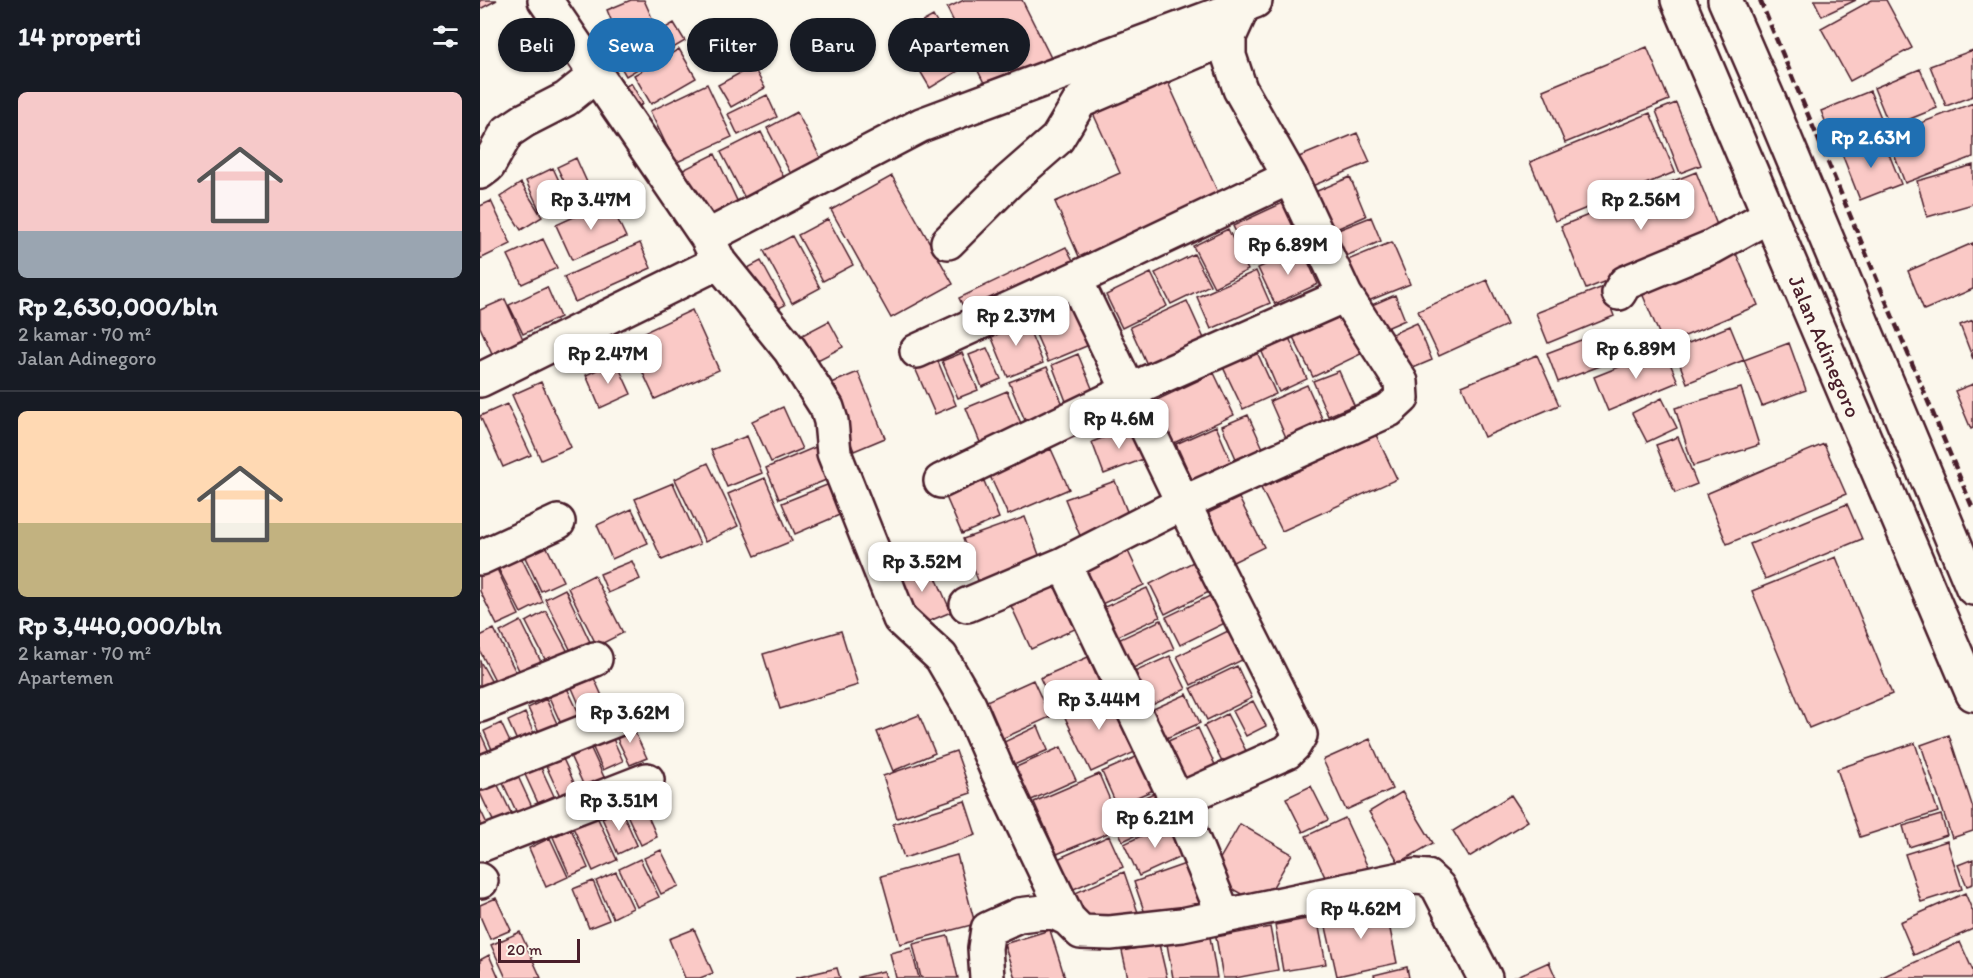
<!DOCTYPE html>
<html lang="id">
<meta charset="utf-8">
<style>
body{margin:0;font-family:Itim,sans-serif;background:#242831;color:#f1f3f6;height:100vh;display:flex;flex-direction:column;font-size:22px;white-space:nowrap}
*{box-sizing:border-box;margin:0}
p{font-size:20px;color:#9ea1a6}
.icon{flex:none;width:33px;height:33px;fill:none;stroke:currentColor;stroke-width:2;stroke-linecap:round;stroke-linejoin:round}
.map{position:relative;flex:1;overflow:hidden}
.details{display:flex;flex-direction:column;background:#171b24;width:480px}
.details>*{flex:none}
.guide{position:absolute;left:18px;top:18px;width:570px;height:54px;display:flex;gap:12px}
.scale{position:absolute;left:18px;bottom:15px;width:82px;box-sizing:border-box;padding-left:6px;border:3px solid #4a1f2b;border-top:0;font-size:16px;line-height:21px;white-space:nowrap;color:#4a1f2b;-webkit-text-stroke:4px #fbf7ec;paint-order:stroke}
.price{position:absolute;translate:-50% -51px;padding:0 14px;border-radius:12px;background:#fff;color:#222;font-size:20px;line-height:39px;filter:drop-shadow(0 2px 3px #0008)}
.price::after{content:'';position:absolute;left:50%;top:36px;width:18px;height:14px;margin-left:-9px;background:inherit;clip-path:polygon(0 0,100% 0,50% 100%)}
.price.selected{background:#1f6fb2;color:#fff}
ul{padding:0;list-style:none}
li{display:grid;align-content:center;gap:12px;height:318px;padding:0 18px}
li+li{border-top:2px solid #363941}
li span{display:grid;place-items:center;height:186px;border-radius:9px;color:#555}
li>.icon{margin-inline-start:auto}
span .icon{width:108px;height:108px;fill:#fffc;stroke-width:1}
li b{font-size:26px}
h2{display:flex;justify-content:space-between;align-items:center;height:72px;padding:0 18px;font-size:26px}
.chip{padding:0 21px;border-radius:27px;background:#171b24;box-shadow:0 2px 4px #0004;font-size:21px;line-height:54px}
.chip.selected{background:#1f6fb2;color:#fff}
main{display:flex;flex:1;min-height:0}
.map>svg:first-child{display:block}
.building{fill:#fac9c6;stroke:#4a1f2b;stroke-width:1.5}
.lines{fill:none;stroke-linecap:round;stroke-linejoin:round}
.minor-casing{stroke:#4a1f2b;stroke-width:38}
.highway-casing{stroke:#4a1f2b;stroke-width:38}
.minor{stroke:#fbf7ec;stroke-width:33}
.highway{stroke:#fbf7ec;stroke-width:33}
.rail{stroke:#4a1f2b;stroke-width:4.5;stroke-dasharray:9 4.5;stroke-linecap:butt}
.labels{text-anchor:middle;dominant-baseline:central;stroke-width:6;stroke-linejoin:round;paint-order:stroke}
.street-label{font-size:22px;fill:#4a1f2b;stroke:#fbf7ec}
</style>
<main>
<section class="details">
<h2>14 properti<svg class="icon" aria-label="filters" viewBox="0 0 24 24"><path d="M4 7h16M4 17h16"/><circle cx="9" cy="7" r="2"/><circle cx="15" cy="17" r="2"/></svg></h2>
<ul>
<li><span style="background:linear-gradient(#f6c9c9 75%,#9aa5b1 0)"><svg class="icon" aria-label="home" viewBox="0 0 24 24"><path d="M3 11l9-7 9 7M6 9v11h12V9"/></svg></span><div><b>Rp 2,630,000/bln</b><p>2 kamar · 70 m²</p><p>Jalan Adinegoro</p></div></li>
<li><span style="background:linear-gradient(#ffd9b3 60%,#c2b280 0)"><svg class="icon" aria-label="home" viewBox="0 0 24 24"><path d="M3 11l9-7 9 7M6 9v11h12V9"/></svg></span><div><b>Rp 3,440,000/bln</b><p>2 kamar · 70 m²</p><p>Apartemen</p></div></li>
</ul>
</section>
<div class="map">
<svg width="1493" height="978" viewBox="0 0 1493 978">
<rect width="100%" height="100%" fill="#fbf7ec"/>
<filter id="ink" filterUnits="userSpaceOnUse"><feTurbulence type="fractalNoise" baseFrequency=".0167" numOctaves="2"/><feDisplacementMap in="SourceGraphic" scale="12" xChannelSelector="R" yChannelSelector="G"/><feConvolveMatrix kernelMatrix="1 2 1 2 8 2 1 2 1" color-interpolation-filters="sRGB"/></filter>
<g filter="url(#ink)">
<path class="building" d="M0,0h17l-17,9z
M151,0h13l13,29 -36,15 -14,-34z
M484,0h58l30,60 -64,31 -41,-83z
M1334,0h42l-34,16z
M1392,0h14l26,48 -62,33 -29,-53z
M453,16l30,52 -33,20 -31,-53z
M194,23l11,18 -59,35 -11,-19z
M1167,47l22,53 -104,43 -22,-53z
M199,49l17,29 -45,26 -17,-29z
M1493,50v46l-27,10 -16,-40z
M273,66l12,22 -34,19 -13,-22z
M1440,69l17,39 -47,19 -16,-39z
M686,78l55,121 -140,62 -26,-59 65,-29 -28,-62z
M151,83l12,21 -13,8 -12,-21z
M227,84l25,53 -57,26 -25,-52z
M1390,91l16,39 -49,20 -16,-39z
M287,95l10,22 -39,18 -10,-21z
M1196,103l25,62 -21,8 -24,-62z
M1493,103v54l-68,26 -18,-47z
M317,112l25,49 -30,15 -25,-48z
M1170,113l25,59 -120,49 -25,-59z
M281,132l27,54 -39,20 -28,-54z
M877,133l13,29 -58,24 -13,-29z
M1403,139l18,45 -41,16 -18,-46z
M235,154l26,55 -33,16 -27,-54z
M96,158l14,31 -18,9 -15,-31z
M1493,165v39l-46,13 -10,-36z
M73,168l14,30 -27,13 -14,-30z
M1216,172l25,63 -135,54 -25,-63z
M412,176l61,108 -62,34 -60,-108z
M870,177l16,39 -39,17 -17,-39z
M41,183l21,34 -21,13 -21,-33z
M809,200l19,39 -56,27 -19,-40z
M11,201l20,43 -31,15v-53z
M129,201l17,36 -54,23 -16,-35z
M891,217l10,24 -42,18 -11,-25z
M348,219l25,46 -30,16 -25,-46z
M748,229l20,41 -34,17 -21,-41z
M312,236l28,52 -28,15 -28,-52z
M63,239l14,29 -35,16 -14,-29z
M912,242l18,42 -54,22 -18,-42z
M160,243l11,25 -76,34 -11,-25z
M1493,243v46l-49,21 -16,-39z
M586,247l11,21 -107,52 -11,-22z
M822,248l16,36 -43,20 -17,-36z
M1255,251l23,54 -94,40 -23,-54z
M714,254l16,31 -39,19 -16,-31z
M281,261l24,44 -20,10 -23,-44z
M776,271l14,32 -59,26 -14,-32z
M671,273l16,33 -45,22 -16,-33z
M1007,280l20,45 -68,31 -21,-45z
M67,287l13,30 -37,17 -14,-29z
M1123,287l11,29 -66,27 -12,-30z
M915,295l10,25 -30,13 -10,-25z
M25,299l22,49 -31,14 -16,-35v-17z
M589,299l20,46 -41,17 -20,-46z
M707,301l19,42 -57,26 -19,-42z
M865,307l22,44 -54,26 -22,-44z
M212,310l27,60 -64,29 -27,-59z
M544,317l19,46 -35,14 -19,-46z
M1493,320v39l-13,-34z
M349,321l14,26 -39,20 -13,-26z
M937,323l15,37 -26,11 -16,-36z
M1250,326l14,34 -57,23 -13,-34z
M807,333l20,46 -28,13 -20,-47z
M1109,337l11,29 -42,16 -11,-29z
M1309,343l17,47 -44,16 -18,-46z
M507,348l14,31 -19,8 -13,-32z
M1184,349l14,33 -70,29 -14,-34z
M776,350l20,44 -33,15 -21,-44z
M482,353l16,37 -20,8 -16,-37z
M598,354l18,44 -27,11 -17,-44z
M1057,355l22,50 -75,32 -22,-51z
M457,359l19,46 -21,9 -20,-46z
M136,361l15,33 -31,14 -14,-33z
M567,367l20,47 -38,16 -20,-48z
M859,371l15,34 -26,11 -15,-35z
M378,372l27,66 -31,13 -27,-66z
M734,373l20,42 -71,33 -19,-42z
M61,382l30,65 -30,13 -29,-65z
M1493,384v44l-2,1 -16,-38z
M827,385l18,40 -37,17 -18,-41z
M1261,388l18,57 -66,21 -18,-58z
M527,391l19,44 -42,17 -18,-44z
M1182,398l15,30 -30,14 -15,-29z
M27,404l24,51 -28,12 -23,-51z
M303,407l19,42 -31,13 -19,-41z
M768,415l19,42 -27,11 -18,-42z
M653,426l13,32 -42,16 -12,-32z
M736,426l15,35 -11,5 3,8 -28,12 -19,-42z
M896,435l21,44 -115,52 -21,-43z
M267,436l15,37 -35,14 -16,-37z
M1198,437l19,47 -22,9 -19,-48z
M1344,444l22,50 -119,50 -21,-50z
M338,446l13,32 -52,21 -13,-31z
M571,449l18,40 -61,26 -18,-39z
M228,463l30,63 -33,16 -30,-63z
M285,478l27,63 -37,15 -27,-62z
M504,481l15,37 -37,16 -16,-37z
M635,481l15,38 -49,19 -16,-39z
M193,483l27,61 -38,16 -27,-61z
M352,483l12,30 -49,21 -13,-31z
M759,498l25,49 -35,17 -25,-49z
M1367,504l15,35 -97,40 -15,-35z
M152,509l16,34 -36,16 -15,-34z
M545,517l17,46 -62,23 -17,-47z
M65,543l18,38 -22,10 -18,-38z
M647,549l17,36 -49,22 -16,-36z
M39,553l24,49 -22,11 -25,-49z
M1356,557l56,137 -83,34 -57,-137z
M448,559l23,53 -36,15 -23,-53z
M717,560l16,30 -48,24 -15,-30z
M152,561l8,18 -32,14 -8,-19z
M15,565l24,50 -22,10 -17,-34v-19z
M114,575l29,58 -26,13 -29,-58z
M571,577l24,52 -44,20 -24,-52z
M667,588l13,29 -46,21 -14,-29z
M85,589l26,55 -19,9 -27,-54z
M734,594l13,28 -47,23 -14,-28z
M66,611l23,43 -21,11 -22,-43z
M681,620l13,29 -43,20 -13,-29z
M41,621l23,47 -21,10 -23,-46z
M14,629l26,51 -20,10 -20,-39v-15z
M750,630l14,29 -53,26 -14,-29z
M361,631l17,54 -78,24 -17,-55z
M690,656l16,33 -38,18 -16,-34z
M608,657l14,32 -47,21 -15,-32z
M0,661l15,27 -15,8z
M757,666l15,32 -45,22 -16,-32z
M114,678l17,38 -23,9 -16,-37z
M553,680l17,37 -53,24 -17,-37z
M86,686l19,40 -19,9 -18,-40z
M627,690l28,62 -44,20 -29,-61z
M707,694l13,29 -38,17 -13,-29z
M66,699l17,38 -18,8 -17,-37z
M773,701l13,25 -20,10 -13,-25z
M45,713l14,32 -17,7 -14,-31z
M747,714l19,37 -24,11 -18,-36z
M439,715l16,38 -42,18 -16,-39z
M150,722l17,36 -17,7 -17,-35z
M21,723l14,30 -18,8 -13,-30z
M558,726l10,24 -34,15 -10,-23z
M718,728l18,39 -31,15 -19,-40z
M129,730l14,31 -20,9 -14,-31z
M0,732l14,31 -14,7z
M1469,735l24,73v23l-21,7 -31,-93z
M890,739l22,50 -46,21 -23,-50z
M107,740l22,48 -20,9 -22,-48z
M1435,743l23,69 -78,25 -23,-68z
M581,747l15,33 -49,22 -15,-33z
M79,750l18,39 -17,7 -18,-39z
M476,751l15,42 -74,25 -14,-42z
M665,753l15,34 -43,19 -15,-34z
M58,761l16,35 -16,7 -16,-35z
M36,772l17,37 -15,6 -17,-36z
M619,774l14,33 -9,4 9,20 -56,23 -23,-52z
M15,779l19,40 -18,8 -16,-34v-8z
M831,786l17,34 -25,12 -17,-34z
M678,791l13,28 -48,22 -13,-28z
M922,792l31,51 -34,20 -30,-51z
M1031,795l17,26 -59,36 -16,-26z
M161,800l16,37 -16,8 -17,-37z
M485,801l11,34 -72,23 -11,-34z
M0,809l9,19 -9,4z
M141,809l16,36 -19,9 -16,-36z
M115,812l22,48 -24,11 -22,-48z
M1461,815l6,20 -38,12 -6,-21z
M865,818l25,54 -39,18 -25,-54z
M690,822l15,33 -46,21 -15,-32z
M760,824l52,30 -30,52 -52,-30z
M91,829l17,39 -18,8 -17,-39z
M629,836l14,31 -56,25 -14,-31z
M70,838l18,39 -22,10 -17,-39z
M1467,841l15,48 -41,13 -16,-48z
M181,850l18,36 -18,8 -17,-36z
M477,855l18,69 -75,20 -19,-68z
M160,859l19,38 -22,10 -18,-38z
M1493,859v25l-6,2 -9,-21z
M708,863l15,40 -55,19 -14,-40z
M136,872l17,36 -20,10 -17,-37z
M644,872l17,49 -51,5 -17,-32z
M113,881l16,39 -20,8 -16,-39z
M1485,893l8,19v17l-59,26 -14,-33z
M16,898l15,32 -21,9 -10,-23v-11z
M905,905l12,58 -60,13 -13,-58z
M837,917l9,47 -43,7 -8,-46z
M790,927l8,43 -43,8h-12l-7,-41z
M214,929l19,44 -13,5h-15l-16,-39z
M570,930l15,48h-50l-11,-34z
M40,932l21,46h-35l-15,-33z
M468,936l10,42h-37l-8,-34z
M730,937l7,41h-44l-6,-34z
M1480,942l13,29v7h-93z
M679,944l8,34h-39l-6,-27z
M431,948l8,30h-23l-6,-25z
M9,955l10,23h-19v-18z
M1069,962l7,16h-43z
M927,967l2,11h-34l-1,-3z
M357,968l3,10h-45z
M404,971l2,7h-28v-1z"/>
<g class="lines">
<g class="minor-casing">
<path id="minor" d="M65,0l162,237 12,25 71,88 37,58 4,13 3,32 66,166 41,38 28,48 28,65 71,149 13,13 29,1 72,-8 233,-49 12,1 11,10 47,91
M0,172l8,-6 19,-34 18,-12 41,-21 30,-24
M227,237l214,-112 334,-124
M468,242l61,-61 48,-42 23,-38 149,-64
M595,279l108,224 117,232 -6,10 -7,7 -110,49
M1139,293l6,-10 87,-36 58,-32
M437,351l158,-72 215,-102
M0,380l239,-118
M461,481l187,-90 217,-96
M0,558l78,-36
M584,564l113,237 47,115
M487,605l97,-41 119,-61 206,-93 13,-12 -1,-16 -56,-87 -55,-118 -50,-88 -11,-33v-19l15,-33
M0,705l115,-46
M0,773l155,-61
M0,845l167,-65
M0,880l1,1
M507,978l-2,-30 3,-19 31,-14 33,-4 16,8"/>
</g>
<g class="highway-casing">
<g id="highway">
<path id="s1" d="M1198,0l295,694"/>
<path d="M1245,0l44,101 204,487"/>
</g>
</g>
<use href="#minor" class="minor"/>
<use href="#highway" class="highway"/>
<path class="rail" d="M1280,0l213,509"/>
</g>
</g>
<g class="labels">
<g class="street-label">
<text stroke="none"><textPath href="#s1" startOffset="376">Jalan Adinegoro</textPath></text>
</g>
</g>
</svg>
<div class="scale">20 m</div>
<b class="price selected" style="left:1391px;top:169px">Rp 2.63M</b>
<b class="price" style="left:111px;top:231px">Rp 3.47M</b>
<b class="price" style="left:1161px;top:231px">Rp 2.56M</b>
<b class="price" style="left:808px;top:276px">Rp 6.89M</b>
<b class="price" style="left:536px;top:347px">Rp 2.37M</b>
<b class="price" style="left:1156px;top:380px">Rp 6.89M</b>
<b class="price" style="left:128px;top:385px">Rp 2.47M</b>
<b class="price" style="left:639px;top:450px">Rp 4.6M</b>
<b class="price" style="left:442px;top:593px">Rp 3.52M</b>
<b class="price" style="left:619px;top:731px">Rp 3.44M</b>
<b class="price" style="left:150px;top:744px">Rp 3.62M</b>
<b class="price" style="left:139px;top:832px">Rp 3.51M</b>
<b class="price" style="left:675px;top:849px">Rp 6.21M</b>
<b class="price" style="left:881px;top:940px">Rp 4.62M</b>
<div class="guide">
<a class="chip">Beli</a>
<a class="chip selected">Sewa</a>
<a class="chip">Filter</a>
<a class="chip">Baru</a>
<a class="chip">Apartemen</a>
</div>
</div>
</main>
